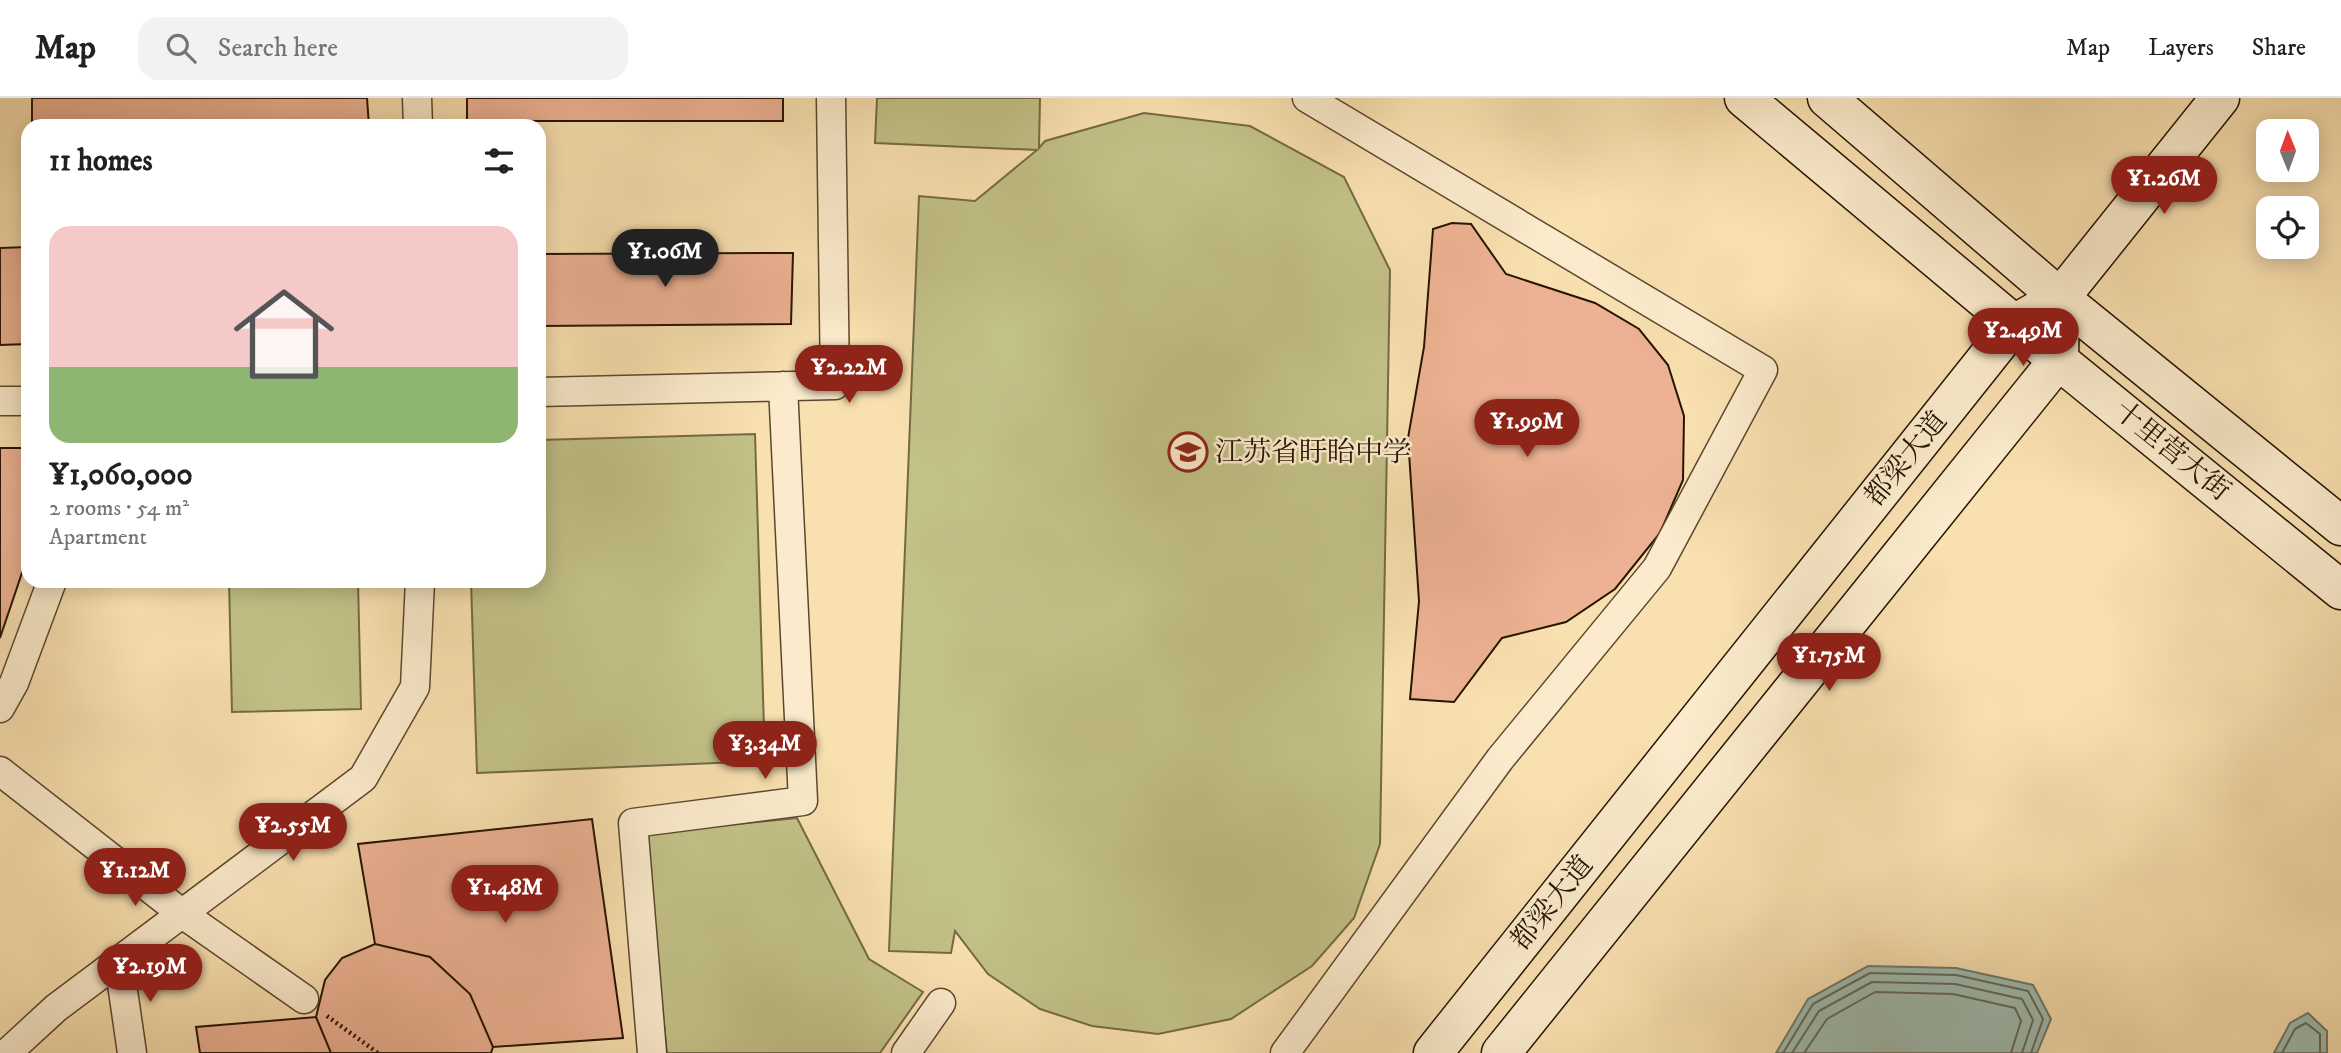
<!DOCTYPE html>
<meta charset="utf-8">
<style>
body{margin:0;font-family:"IM FELL DW Pica","Noto Serif SC",serif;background:#f2f2f2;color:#202124;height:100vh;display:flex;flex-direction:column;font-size:26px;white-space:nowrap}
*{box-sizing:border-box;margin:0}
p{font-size:23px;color:#757577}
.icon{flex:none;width:38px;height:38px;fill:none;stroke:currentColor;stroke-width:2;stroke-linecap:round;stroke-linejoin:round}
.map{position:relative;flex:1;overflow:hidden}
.side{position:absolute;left:21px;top:21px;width:525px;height:469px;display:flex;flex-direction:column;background:#fff;border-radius:21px;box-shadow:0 4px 18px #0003}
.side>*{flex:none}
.needle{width:46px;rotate:359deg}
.controls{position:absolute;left:2256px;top:21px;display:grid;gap:14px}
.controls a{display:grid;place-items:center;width:63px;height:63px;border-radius:14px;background:#fff;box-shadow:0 4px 18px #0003;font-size:35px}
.price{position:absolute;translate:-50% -60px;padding:0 16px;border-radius:24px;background:#8f2418;color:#fff;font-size:23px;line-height:46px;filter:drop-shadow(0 2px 4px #0008)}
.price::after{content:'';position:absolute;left:50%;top:42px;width:21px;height:16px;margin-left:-10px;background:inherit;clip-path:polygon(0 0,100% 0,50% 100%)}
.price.selected{background:#222;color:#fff}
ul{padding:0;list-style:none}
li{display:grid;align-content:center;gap:14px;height:371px;padding:0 28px}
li+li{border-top:2px solid #e0e0e0}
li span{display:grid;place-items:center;height:217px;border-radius:21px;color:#555}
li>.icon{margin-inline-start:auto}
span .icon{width:126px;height:126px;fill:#fffc;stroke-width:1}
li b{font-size:30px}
h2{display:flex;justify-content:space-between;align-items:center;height:84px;padding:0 28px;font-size:30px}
header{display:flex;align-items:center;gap:42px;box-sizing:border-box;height:98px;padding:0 35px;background:#fff;border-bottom:2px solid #e0e0e0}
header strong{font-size:33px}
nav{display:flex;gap:38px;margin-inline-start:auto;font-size:24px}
.search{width:490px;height:63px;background:#f2f2f2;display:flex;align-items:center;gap:18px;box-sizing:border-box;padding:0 24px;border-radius:21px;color:#757577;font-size:26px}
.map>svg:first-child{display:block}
.green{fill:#c2c188;stroke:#746a44;stroke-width:2}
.water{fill:#9ebcb1;stroke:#6e796b;stroke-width:2}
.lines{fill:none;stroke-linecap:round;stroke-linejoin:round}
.shore{stroke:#626859;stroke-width:2}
.building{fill:#edb293;stroke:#261401;stroke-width:2}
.street-casing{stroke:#5b472d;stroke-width:31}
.secondary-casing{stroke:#261401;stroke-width:41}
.path{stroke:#261401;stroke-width:4.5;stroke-dasharray:2 3.5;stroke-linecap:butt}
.street{stroke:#fbebcc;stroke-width:28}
.secondary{stroke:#fbebcc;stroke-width:38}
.labels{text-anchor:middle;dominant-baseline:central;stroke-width:5;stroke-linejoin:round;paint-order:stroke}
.street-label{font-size:28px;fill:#261401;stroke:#fbebcc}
.poi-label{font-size:28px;fill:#261401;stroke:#fbebcc;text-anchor:start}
</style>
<header>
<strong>Map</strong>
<div class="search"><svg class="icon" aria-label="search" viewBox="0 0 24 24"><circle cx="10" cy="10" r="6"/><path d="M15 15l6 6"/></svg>Search here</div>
<nav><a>Map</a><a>Layers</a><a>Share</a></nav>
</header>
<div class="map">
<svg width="2341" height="955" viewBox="0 0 2341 955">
<rect width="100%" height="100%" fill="#f9e0b0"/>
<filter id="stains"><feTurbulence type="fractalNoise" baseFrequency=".00286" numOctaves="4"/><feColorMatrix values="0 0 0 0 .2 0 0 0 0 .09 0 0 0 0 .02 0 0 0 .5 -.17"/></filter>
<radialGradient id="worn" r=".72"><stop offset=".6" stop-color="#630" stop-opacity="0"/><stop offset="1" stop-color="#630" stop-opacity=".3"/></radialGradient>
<path class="green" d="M877,0h163l-1,50 6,-7 99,-28 106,13 94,51 46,93 -10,574 -26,74 -42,48 -81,53 -73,15 -66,-8 -52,-17 -52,-35 -33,-43 -4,22 -62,-2 30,-755 56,5 62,-51 -162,-7z
M755,336l10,327 -288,12 -6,-192h68v-141z
M229,483h129l3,128 -129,3z
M797,720l72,141 54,33 -43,61h-213l-23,-220z"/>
<path class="water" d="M1868,868l88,2 77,17 18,34 -14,34h-261l32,-54z
M2308,915l19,18v22h-53l16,-30z"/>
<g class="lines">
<path class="shore" d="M1783,955l30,-49 57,-31 86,2 72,16 15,28 -12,34
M1792,955l27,-42 53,-29 83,2 67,15 11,21 -11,33
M1804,955l23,-34 48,-27 78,2 62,14 6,13 -10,32
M2282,955l13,-24 11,-6 14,11v19"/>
</g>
<path class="building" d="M32,0h335l2,28h-337z
M467,0h316v23h-316z
M1452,125l19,1 35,50 89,29 44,26 29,36 16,51 -1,64 -23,53 -45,56 -49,33 -64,16 -48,64 -44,-3 9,-98 -11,-163 16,-91 9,-118z
M28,149v97l-28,1v-97z
M793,155l-2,71 -252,2v-72z
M0,350h28v107l-28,83z
M592,721l31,219 -130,9 -23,-53 -40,-37 -55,-13 -17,-100z
M375,846l55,13 40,37 23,53 -2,6h-160l-15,-36 9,-37 17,-22z
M316,919l15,36h-131l-4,-26z"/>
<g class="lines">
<g class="street-casing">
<path id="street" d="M417,0l1,28
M539,294l296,-7 -4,-287
M0,303h28
M0,610l14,-25 38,-102
M0,673l184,144 120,84
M119,865l13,90
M7,955l49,-45 307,-230 52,-91 5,-106
M652,955l-19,-230 170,-22 -20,-415
M906,955l35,-50
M1285,955l215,-294 157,-191 106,-198 -456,-272"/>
</g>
<g class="secondary-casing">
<path id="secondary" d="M1744,0l270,226 327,266
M1827,0l233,200 281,228
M1433,955l581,-729 46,-26 160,-200
M1501,955l558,-694 1,-61"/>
</g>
<path class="path" d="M327,918l51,37"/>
<use href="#street" class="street"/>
<use href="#secondary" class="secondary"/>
</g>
<defs>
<g id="school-ring" transform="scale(2.0125)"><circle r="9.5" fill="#fbebcc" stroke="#8f2418" stroke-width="1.5"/><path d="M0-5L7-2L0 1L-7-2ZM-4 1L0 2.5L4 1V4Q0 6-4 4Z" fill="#8f2418"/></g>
</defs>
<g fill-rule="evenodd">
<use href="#school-ring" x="1188" y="354"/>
</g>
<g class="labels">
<g class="street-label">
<text transform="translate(2172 353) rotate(39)">十里营大街</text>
<text transform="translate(1906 361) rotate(-51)">都梁大道</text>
<text transform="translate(1552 805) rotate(-51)">都梁大道</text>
</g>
<g class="poi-label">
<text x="1215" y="354">江苏省盱眙中学</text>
</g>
</g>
<rect width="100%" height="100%" filter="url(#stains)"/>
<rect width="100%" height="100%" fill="url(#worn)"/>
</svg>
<div class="controls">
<a><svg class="needle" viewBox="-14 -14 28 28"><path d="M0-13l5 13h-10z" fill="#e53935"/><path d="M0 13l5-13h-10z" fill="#757577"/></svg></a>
<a><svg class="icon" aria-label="locate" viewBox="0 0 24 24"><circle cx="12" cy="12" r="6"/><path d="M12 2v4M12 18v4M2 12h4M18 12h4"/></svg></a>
</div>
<b class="price" style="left:2164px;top:118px">¥1.26M</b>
<b class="price selected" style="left:665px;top:191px">¥1.06M</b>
<b class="price" style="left:2023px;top:270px">¥2.49M</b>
<b class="price" style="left:849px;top:307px">¥2.22M</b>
<b class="price" style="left:1527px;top:361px">¥1.99M</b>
<b class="price" style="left:1829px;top:595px">¥1.75M</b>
<b class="price" style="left:765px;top:683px">¥3.34M</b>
<b class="price" style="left:293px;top:765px">¥2.55M</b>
<b class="price" style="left:135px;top:810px">¥1.12M</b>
<b class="price" style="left:505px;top:827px">¥1.48M</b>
<b class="price" style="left:150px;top:906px">¥2.19M</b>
<section class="side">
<h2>11 homes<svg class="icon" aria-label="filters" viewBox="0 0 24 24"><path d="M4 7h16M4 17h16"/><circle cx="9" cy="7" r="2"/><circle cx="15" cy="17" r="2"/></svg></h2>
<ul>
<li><span style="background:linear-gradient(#f6c9c9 65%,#8fb573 0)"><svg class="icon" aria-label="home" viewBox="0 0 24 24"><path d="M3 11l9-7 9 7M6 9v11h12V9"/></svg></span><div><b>¥1,060,000</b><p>2 rooms · 54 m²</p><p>Apartment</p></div></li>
</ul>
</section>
</div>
